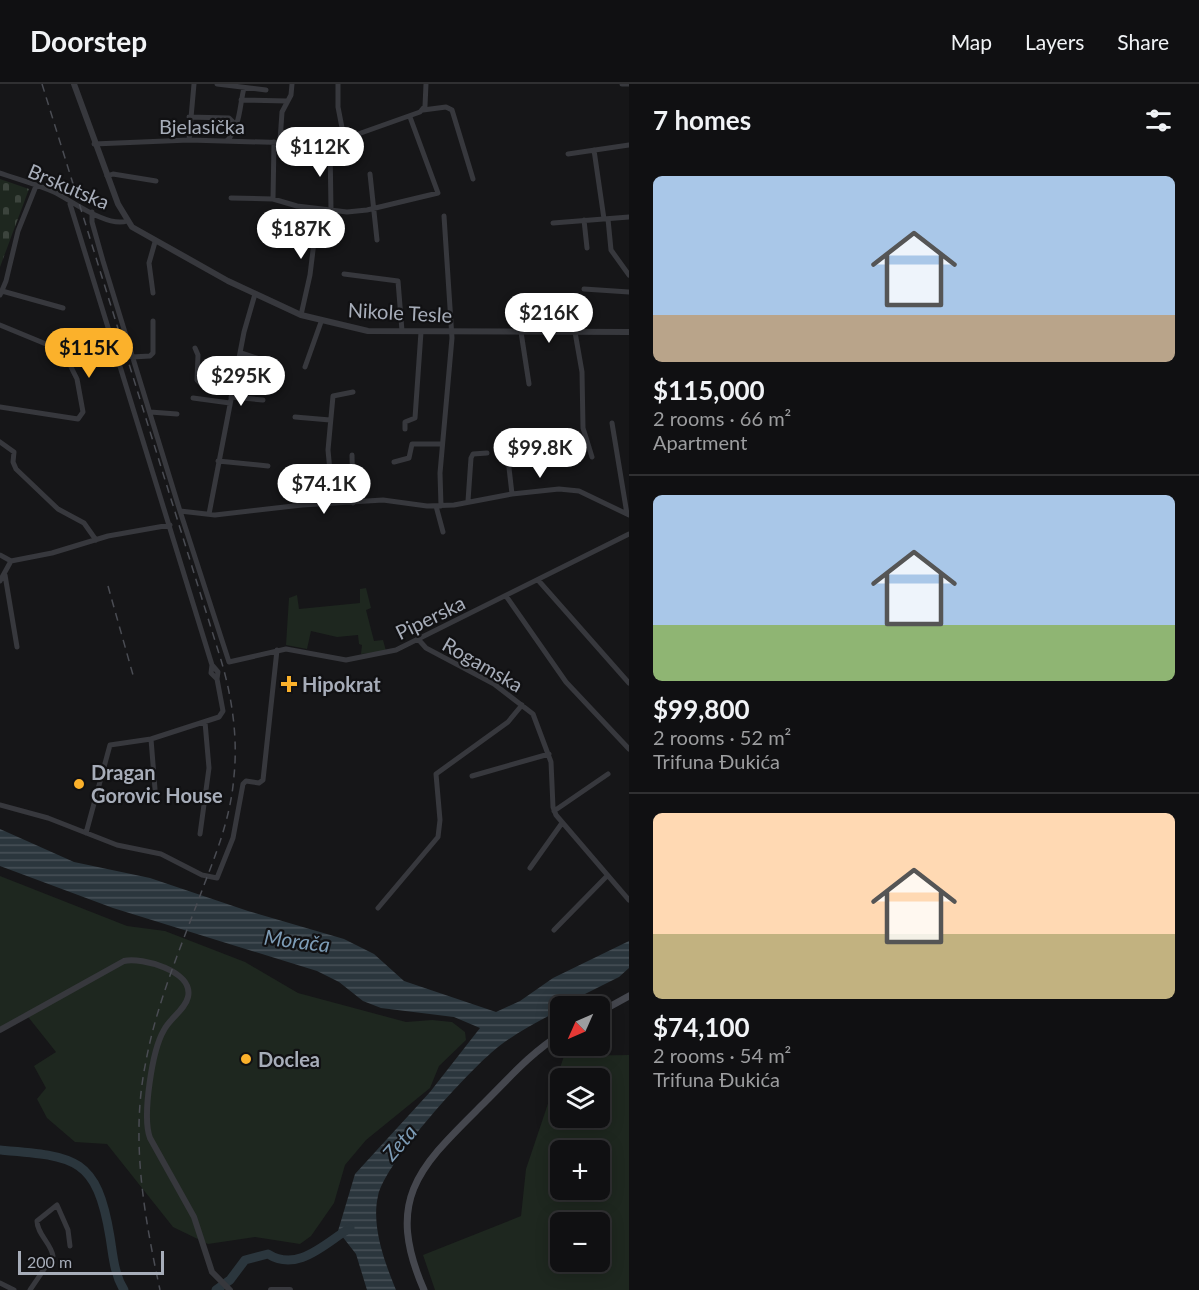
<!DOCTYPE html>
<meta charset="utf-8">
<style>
body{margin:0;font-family:Lato,sans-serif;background:#19191b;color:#f1f3f6;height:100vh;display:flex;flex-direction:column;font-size:22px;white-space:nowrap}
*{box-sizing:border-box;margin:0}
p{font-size:20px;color:#9c9d9f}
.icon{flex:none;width:33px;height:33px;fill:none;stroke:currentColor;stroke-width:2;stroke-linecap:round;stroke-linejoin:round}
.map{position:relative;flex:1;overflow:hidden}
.drawer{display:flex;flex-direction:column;background:#101012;width:570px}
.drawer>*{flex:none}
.needle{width:39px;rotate:225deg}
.tools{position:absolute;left:550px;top:912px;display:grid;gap:12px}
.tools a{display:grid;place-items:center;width:60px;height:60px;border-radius:9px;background:#101012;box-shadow:0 3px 15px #0003,0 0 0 2px #303032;font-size:30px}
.scale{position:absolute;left:18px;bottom:15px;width:146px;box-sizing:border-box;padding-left:6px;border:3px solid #a7adb9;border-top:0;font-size:16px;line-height:21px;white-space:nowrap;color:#a7adb9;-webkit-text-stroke:4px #111113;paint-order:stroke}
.price{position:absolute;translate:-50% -51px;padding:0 14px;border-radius:21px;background:#fff;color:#222;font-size:20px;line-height:39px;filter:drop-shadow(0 2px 3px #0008)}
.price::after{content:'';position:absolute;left:50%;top:36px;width:18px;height:14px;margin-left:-9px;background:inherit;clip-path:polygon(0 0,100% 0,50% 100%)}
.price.selected{background:#fbb12b;color:#111}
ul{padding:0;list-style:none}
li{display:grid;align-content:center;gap:12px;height:318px;padding:0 24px}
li+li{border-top:2px solid #303032}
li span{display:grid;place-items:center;height:186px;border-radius:9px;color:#555}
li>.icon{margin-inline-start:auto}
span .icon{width:108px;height:108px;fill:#fffc;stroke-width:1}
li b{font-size:26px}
h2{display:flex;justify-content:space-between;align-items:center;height:72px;padding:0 24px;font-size:26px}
header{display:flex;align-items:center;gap:36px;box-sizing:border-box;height:84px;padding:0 30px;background:#101012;border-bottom:2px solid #303032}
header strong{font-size:28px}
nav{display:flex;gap:33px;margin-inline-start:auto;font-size:21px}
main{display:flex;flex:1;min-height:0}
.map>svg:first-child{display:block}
.green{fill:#1e271f;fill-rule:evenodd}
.cemetery{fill:url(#cemetery-stones)}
.water{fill:url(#water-rules)}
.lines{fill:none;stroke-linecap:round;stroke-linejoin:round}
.river{stroke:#2b363d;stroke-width:9}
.minor{stroke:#37383d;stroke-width:5}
.tertiary{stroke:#37383d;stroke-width:6}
.secondary{stroke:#45474e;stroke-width:7}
.rail{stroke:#4a4c53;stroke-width:1.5;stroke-dasharray:8 6;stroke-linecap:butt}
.poi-dot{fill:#fbb12b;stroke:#111113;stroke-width:2}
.labels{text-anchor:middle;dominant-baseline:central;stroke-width:4.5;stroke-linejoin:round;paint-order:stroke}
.street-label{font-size:20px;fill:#a7adb9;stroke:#111113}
.poi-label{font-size:20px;font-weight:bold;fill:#a7adb9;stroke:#111113;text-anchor:start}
.water-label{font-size:21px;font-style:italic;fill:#7d9cb6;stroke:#111113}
</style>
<header>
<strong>Doorstep</strong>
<nav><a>Map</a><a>Layers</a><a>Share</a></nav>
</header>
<main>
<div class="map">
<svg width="629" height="1206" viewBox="0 0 629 1206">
<defs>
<pattern id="cemetery-stones" width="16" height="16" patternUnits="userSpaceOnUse" patternTransform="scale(1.5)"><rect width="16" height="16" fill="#1e271f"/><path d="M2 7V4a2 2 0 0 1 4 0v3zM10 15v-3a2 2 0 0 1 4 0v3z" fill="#3c443d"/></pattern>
<pattern id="water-rules" width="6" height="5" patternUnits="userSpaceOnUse" patternTransform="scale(1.5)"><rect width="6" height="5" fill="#2b363d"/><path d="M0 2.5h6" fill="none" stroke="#475057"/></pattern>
</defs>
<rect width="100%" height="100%" fill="#161618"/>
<path class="green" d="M366,504l5,20 -5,2 8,31 9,-1 3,11 -25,3 1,-9 -3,-1 -1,-9 -21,2 -26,-6 -4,18 -21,-4 3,-47 8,-3 2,14 61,-6v-14z
M0,792l127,50 38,5 80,31 53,31 108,29 26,-2 20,2 13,10 1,8 -27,26 -9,22 -64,52 -21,25 -11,38 -23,33 -11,8 -45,-7 -47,7 -35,-17 -66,-83 -32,-2 -28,-24 -10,-19 9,-11 -12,-22 22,-14 -31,-39 -25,15z
M629,971v235h-194l-12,-35 98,-39 5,-47 38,-113zM600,994v40h-39v-40zM561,1066h39v40h-39zM561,1138h39v40h-39z"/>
<path class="cemetery" d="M0,95l29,10 -29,78z"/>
<path class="water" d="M0,745l74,33 76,16 98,33 96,28 30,15 30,27 92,31 24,-11 33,-23 76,-37v27l-10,9 -58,29v3c-21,12 -44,23 -63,38 -30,24 -112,114 -120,149 -7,30 7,67 18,94h-29l-11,-36 -18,-23 17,-57 75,-82 50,-64 -26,-11 -73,-9 -18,-7 -24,-19 -22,-11 -204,-63 -113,-42z"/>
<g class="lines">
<path class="river" d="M0,1066c75,6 97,7 110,87 3,18 4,37 14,53
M216,1206l14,-10 15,-20 23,-6c30,19 57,-11 82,-26"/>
<path class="minor" d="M217,0l49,6
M338,0v23l6,31
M622,0h7
M241,16l46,1
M423,26l23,-3 6,3 21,69
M189,33l40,1 8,8
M189,56l5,-56
M227,57c14,-17 12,-33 17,-53
M280,57l2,-29 9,-17 1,-11
M94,60l95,-4 141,4 90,-32 5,-6 1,-22
M330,60l1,66
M594,66l10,69
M568,70l61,-9
M0,89c17,6 37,11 54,19 17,8 53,36 73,29
M370,90l7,66
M107,92l6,-2 43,7
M231,114l42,1 24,7 50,6 20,-2 71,-17 -28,-76
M273,115l1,-57
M70,120l142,461 -1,8 6,6 6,32 -4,6 -68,22 -41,6 -24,88
M92,128v10l11,39 77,250 35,4 87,-10 81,-5 44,6 27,-1 58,-11 47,-5 20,2 50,24
M608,135l3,31 18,25
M584,136l3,28
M553,139l76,-6
M344,190l54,7 4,50
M584,205l45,3
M2,207l61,17
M153,209l-4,-30 6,-21
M0,211l6,-14 12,-50 18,-45
M301,231l9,-40 8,-66
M0,241l63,26 14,28 6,33 -5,7 -78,-12
M521,248l8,52
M575,248l7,40 1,56 9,29
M195,264l3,7 -1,25 3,3 35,-2
M241,269l37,12
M132,273l18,-1 3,-3v-32
M305,283l16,-45
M231,313l32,3
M193,314l37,5
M150,328l27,2
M295,333l35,3
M612,339l15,91
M405,345v-7l10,-4 6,-86
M0,358l14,10 -1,10 3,7 42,40 26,14 12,17
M352,371l1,48
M508,375l4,35
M218,377l50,5
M394,378l15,-4 3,-14h30
M468,417l3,-43 2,-4 14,-1
M333,419l-5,-53 5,-54 20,-4
M436,422l7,26
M441,422l-1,-33 12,-135 -8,-122
M180,427l49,151 57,-13 60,11 50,-10 233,-116
M209,430l35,-182 11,-38
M0,471l11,6 41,-8 56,-17 62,-11
M5,491l12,72
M538,496l91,103
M0,497l11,-20
M506,512l60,86 63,67
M418,555l8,9 68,36 39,30 18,48 2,45 3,8 73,85
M212,581l6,7 -1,7
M151,655l4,50
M472,692l77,-22
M0,721l48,13 69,27 44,9 41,21 15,3 16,-40 10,-54 3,-3 13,2 4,-3 14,-130
M554,727l54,-37
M200,750l9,-66 -4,-46
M530,784l32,-45
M378,824l60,-71 2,-17 -4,-46 72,-52 14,-17
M554,846l53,-54
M0,1199l14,7
M30,1206l23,-34c-2,-13 -16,-22 -16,-35l20,-16 11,25 2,16"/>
<path class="tertiary" d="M74,0l44,120 14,23 96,54 73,34 67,16 261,1
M0,946l124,-69c18,-4 70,10 64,36 -3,13 -18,21 -24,33 -12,20 -22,87 -14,108l44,79 18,55 18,18
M271,1206h19"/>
<path class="secondary" d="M600,928l29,-16
M424,1206c-41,-94 -2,-125 62,-189 24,-24 46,-49 75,-67"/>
<path class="rail" d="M42,0l179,576c11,37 17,77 13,116 -3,39 -16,73 -30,109 -21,57 -47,116 -58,176 -16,77 -2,154 14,229
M108,502l25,89"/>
</g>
<g class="poi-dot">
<path d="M286 591h6v6h6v6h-6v6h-6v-6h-6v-6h6z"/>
<circle cx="79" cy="700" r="6"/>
<circle cx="246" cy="975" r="6"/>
</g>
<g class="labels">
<g class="street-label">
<text x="202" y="42">Bjelasička</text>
<text transform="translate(69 102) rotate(23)">Brskutska</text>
<text transform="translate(400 228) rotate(3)">Nikole Tesle</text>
<text transform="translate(430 533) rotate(-26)">Piperska</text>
<text transform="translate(483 580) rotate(30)">Rogamska</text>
</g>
<g class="poi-label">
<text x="302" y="600">Hipokrat</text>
<text x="91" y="688">Dragan<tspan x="91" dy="23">Gorovic House</tspan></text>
<text x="258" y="975">Doclea</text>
</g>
<g class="water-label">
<text transform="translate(297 856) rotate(7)">Morača</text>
<text transform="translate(399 1058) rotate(-49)">Zeta</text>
</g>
</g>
</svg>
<div class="tools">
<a><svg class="needle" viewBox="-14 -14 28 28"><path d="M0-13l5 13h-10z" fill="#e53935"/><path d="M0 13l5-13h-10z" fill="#9c9d9f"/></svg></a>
<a><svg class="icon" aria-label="layers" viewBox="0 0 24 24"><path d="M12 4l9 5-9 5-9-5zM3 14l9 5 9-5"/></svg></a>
<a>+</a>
<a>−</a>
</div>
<div class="scale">200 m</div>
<b class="price" style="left:320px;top:94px">$112K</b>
<b class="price" style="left:301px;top:176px">$187K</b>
<b class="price" style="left:549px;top:260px">$216K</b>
<b class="price selected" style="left:89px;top:295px">$115K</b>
<b class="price" style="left:241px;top:323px">$295K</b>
<b class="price" style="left:540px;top:395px">$99.8K</b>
<b class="price" style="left:324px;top:431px">$74.1K</b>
</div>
<section class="drawer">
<h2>7 homes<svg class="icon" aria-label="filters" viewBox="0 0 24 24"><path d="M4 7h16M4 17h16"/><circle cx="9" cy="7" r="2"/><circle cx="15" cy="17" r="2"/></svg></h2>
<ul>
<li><span style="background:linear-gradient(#a9c7e8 75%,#b9a48a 0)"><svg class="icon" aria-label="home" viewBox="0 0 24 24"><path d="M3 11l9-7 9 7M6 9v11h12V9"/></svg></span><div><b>$115,000</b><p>2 rooms · 66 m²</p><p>Apartment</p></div></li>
<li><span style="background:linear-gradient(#a9c7e8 70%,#8fb573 0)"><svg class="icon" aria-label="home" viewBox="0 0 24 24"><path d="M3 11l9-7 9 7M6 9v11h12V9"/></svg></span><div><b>$99,800</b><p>2 rooms · 52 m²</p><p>Trifuna Đukića</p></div></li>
<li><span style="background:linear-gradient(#ffd9b3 65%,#c2b280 0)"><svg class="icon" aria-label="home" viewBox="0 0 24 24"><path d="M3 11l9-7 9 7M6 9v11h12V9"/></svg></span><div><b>$74,100</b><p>2 rooms · 54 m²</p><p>Trifuna Đukića</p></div></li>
</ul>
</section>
</main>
